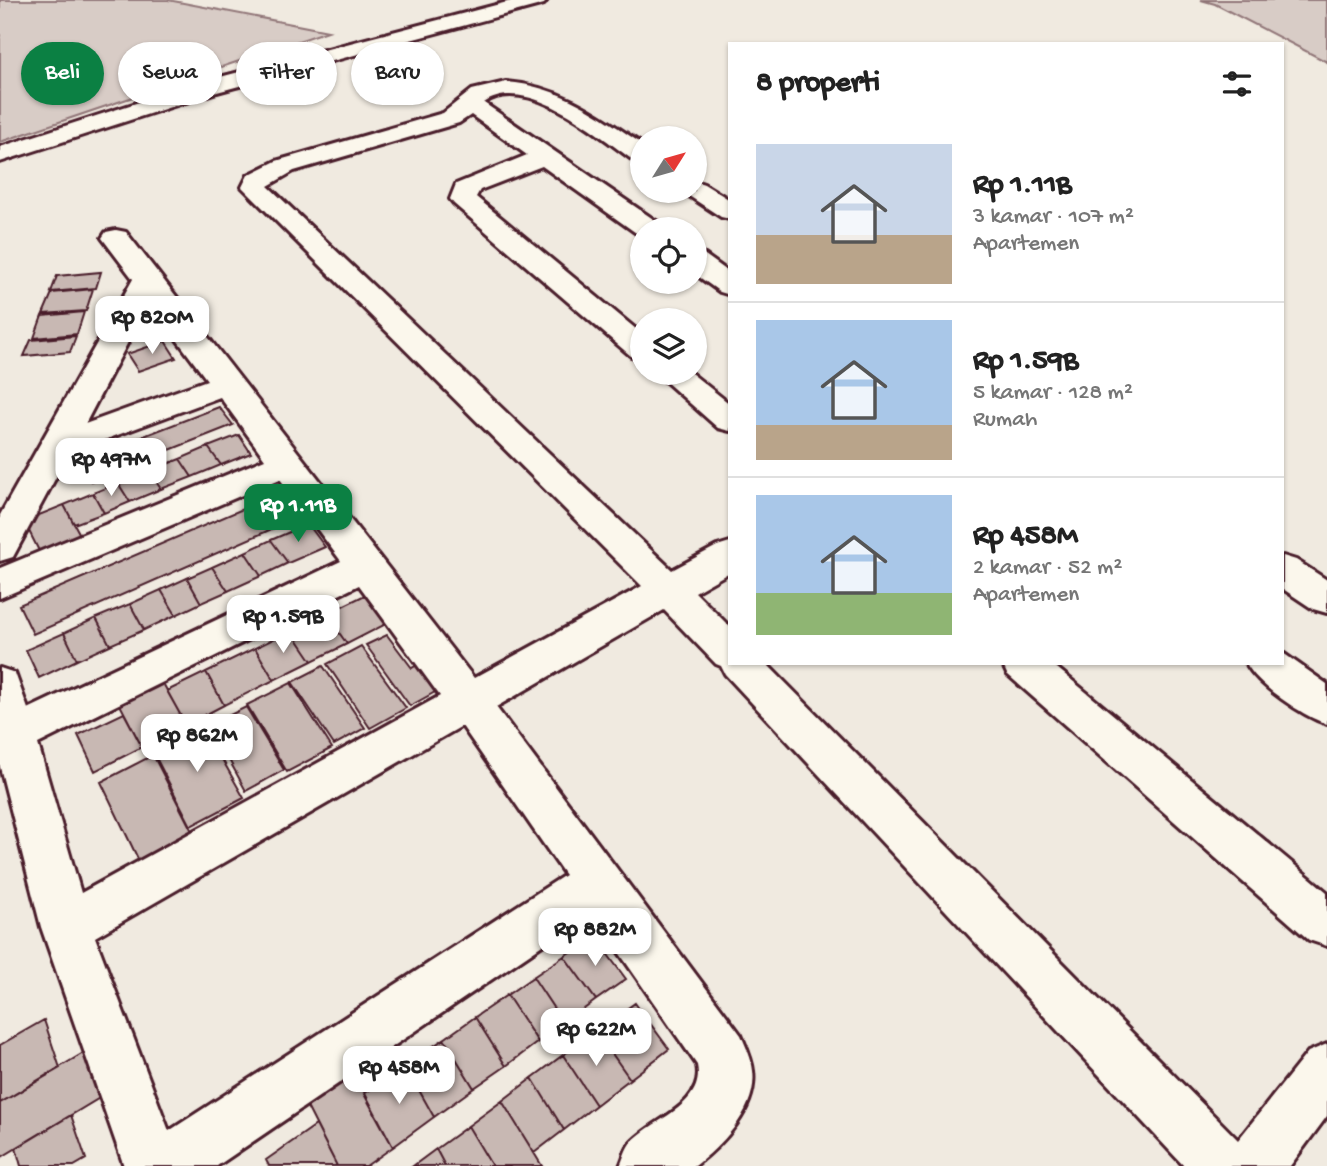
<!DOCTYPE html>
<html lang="id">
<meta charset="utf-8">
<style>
body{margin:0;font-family:"Gochi Hand",sans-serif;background:#f6f6f6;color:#222;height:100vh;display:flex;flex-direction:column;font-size:26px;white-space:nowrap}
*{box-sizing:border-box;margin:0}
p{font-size:23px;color:#767676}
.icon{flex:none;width:38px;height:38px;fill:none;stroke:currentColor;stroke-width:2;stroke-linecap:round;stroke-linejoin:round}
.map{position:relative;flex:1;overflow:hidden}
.sheet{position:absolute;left:728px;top:42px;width:556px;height:623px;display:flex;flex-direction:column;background:#fff;border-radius:0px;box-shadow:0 2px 5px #0004}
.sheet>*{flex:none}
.guide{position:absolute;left:21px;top:42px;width:602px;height:63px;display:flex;gap:14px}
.needle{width:46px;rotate:53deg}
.buttons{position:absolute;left:630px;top:126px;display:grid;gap:14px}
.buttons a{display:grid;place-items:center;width:77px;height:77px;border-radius:50%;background:#fff;box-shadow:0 2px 5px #0004;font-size:35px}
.price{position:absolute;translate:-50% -60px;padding:0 16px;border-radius:14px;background:#fff;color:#222;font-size:23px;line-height:46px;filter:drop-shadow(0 2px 4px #0008)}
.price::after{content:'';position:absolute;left:50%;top:42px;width:21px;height:16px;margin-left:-10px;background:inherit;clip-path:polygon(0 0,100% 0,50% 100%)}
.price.active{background:#0b8043;color:#fff}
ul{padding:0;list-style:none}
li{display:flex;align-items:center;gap:21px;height:175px;padding:0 28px}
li+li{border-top:2px solid #e0e0e0}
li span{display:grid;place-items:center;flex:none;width:196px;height:140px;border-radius:0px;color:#555}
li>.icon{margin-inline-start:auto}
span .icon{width:84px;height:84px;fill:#fffc;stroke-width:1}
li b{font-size:30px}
h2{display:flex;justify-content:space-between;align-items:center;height:84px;padding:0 28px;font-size:30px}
.chip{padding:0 24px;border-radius:32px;background:#fff;box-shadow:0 2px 5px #0004;font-size:24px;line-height:63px}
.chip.active{background:#0b8043;color:#fff}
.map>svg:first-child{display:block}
.green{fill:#d8ccc6;stroke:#917678;stroke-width:2}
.building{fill:#c8b8b3;stroke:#4a1f2b;stroke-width:2}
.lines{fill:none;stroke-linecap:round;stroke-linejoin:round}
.minor-casing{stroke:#4a1f2b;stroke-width:6}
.minor{fill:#fbf7ec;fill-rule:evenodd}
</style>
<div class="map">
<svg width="1327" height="1166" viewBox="0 0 1327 1166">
<rect width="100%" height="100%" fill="#f0eae0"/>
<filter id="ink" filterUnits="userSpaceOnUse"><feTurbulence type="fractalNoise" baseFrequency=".0143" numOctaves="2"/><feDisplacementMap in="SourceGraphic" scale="14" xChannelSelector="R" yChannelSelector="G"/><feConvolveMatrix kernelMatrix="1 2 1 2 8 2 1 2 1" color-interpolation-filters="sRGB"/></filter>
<g filter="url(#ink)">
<path class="green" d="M0,0h168l160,31 -328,111z
M1201,0h126v62l-112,-58z"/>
<path class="building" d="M101,272l-5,16 -45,4 6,-16z
M93,289l-7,22 -43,3 9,-21z
M84,312l-7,22 -43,4 8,-22z
M76,336l-6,16 -46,4 7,-16z
M165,341l11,17 -38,13 -11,-17z
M219,407l14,18 -142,56 -12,-20z
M239,435l12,18 -30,12 -13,-18z
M208,447l13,18 -29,12 -12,-18z
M180,459l12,18 -31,12 -12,-18z
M149,471l12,18 -31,13 -12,-19z
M118,483l12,19 -26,11 -11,-20z
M93,493l11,20 -30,11 -10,-19z
M280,493l19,24 -266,117 -14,-29z
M64,505l21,39 -41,17 -20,-40z
M308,524l17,23 -37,16 -17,-23z
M271,540l17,23 -27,13 -16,-24z
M245,552l16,24 -33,15 -16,-24z
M212,567l16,24 -27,12 -14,-25z
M187,578l14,25 -25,12 -15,-25z
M161,590l15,25 -32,15 -14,-26z
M367,594l21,29 -41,21 -21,-30z
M130,604l14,26 -34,15 -14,-27z
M326,614l21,30 -35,17 -21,-31z
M96,618l14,27 -33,15 -13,-27z
M291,630l21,31 -38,19 -19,-32z
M64,633l13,27 -38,18 -13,-28z
M387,635l25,33 12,-7 20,26 -34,19 -44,-61z
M361,646l45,62 -36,20 -43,-64z
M255,648l19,32 -50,25 -18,-33z
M323,666l42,62 -31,17 -42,-63z
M206,672l18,33 -38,20 -19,-34z
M159,676l27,49 -44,22 -26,-50z
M291,683l41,65 -45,24 -40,-67z
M246,707l38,63 -38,21 -36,-66z
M124,713l18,34 -47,24 -17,-36z
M201,722l43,76 -53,28 -40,-78z
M153,755l40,78 -53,30 -39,-81z
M594,936l32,43 -30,21 -32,-44z
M564,956l32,44 -32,24 -31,-47z
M533,977l31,47 -26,18 -31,-47z
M507,995l31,47 -32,24 -31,-49z
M635,1003l34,46 -39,30 -34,-48z
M475,1017l31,49 -32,22 -30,-49z
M44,1020l16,48 -60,35v-58z
M596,1031l34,48 -34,26 -33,-50z
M444,1039l30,49 -40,29 -29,-52z
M85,1052l16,45 -101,61v-55z
M563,1055l33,50 -32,25 -32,-52z
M349,1063l44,84 -27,19h-29l-36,-71z
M405,1065l29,52 -41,30 -29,-53z
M532,1078l32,52 -30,23 -32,-52z
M502,1101l40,65h-50l-24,-40z
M71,1115l15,44 -12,7h-53l-5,-18z
M316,1125l21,41h-68l-3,-6z
M468,1126l24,40h-47l-9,-17z
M436,1149l9,17h-32z"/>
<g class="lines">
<g class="minor-casing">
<path id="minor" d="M515,0h32l-3,4 -327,88 -217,70v-15l201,-65z
M506,82c54,4 93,33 136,62v18l-9,-2c-34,-24 -106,-87 -149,-57l175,120 3,6h-20v6h-3l-97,-69 -62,24 -4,7 166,137v24l-11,-2 -177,-152 -4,-5 6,-15 71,-29 -56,-40 -12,8 -165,48 -26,15 404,384 45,-24 13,-4v30l-35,20 35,35v36h36l472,477 70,-88 19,-8v72l-37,50h-106l-459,-492 -4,-8 -5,-2 -52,-54 -168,97 245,328c5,12 11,24 12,36 5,38 -31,74 -58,95h-75c3,-6 5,-15 9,-21 21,-26 77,-38 68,-80l-106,-153 -374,254h-93l-83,-239 -41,-160v-99l15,5 13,36 313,-148 -61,-82 -280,119v-30l265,-109 -45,-62 -151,56 -56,104 -13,4v-46l133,-236 -31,-41 4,-6 10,-2 10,2 348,446 168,-92 -400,-399 6,-12 28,-14 167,-48 29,-23zM149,302l58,78 -122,44zM359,585l81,111 -359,197 -43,-149zM462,726l103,149 -396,256 -74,-194z
M695,181l9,3 26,16v19l-9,-2 -35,-23 -3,-3h12z
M695,253l10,2 25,18v22l-10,-3 -25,-18z
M656,373h35l39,31v27l-12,-3z
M1283,556l13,4 31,20v33l-14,-4 -30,-20z
M1283,653l44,31v40c-24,-8 -70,-39 -81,-61h37z
M1002,663h49l276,229v54l-18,-6 -302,-266z"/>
</g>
<use href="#minor" class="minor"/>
</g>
</g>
</svg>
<div class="buttons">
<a><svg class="needle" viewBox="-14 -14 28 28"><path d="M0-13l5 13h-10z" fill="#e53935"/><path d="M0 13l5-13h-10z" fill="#767676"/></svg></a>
<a><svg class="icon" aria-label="locate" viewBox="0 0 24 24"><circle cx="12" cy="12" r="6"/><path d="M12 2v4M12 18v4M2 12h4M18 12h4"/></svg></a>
<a><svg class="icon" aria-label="layers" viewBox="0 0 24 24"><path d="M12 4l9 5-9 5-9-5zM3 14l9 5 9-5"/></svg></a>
</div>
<b class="price" style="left:152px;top:356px">Rp 820M</b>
<b class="price" style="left:111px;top:498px">Rp 497M</b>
<b class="price active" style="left:298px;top:544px">Rp 1.11B</b>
<b class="price" style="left:283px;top:655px">Rp 1.59B</b>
<b class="price" style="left:197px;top:774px">Rp 862M</b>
<b class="price" style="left:595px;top:968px">Rp 882M</b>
<b class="price" style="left:596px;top:1068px">Rp 622M</b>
<b class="price" style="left:399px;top:1106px">Rp 458M</b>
<div class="guide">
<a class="chip active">Beli</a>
<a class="chip">Sewa</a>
<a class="chip">Filter</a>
<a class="chip">Baru</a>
</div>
<section class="sheet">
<h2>8 properti<svg class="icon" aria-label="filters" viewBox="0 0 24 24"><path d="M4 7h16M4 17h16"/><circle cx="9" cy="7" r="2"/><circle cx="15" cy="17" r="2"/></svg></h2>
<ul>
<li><span style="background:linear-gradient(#c9d6e8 65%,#b9a48a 0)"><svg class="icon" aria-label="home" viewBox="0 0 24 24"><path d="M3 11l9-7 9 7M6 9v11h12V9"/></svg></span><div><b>Rp 1.11B</b><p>3 kamar · 107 m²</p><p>Apartemen</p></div></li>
<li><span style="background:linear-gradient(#a9c7e8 75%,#b9a48a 0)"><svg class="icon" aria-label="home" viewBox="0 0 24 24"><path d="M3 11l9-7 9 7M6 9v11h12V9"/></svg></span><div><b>Rp 1.59B</b><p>5 kamar · 128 m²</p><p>Rumah</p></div></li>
<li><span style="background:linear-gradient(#a9c7e8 70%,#8fb573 0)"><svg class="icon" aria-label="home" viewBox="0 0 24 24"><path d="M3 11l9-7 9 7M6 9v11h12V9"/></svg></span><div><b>Rp 458M</b><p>2 kamar · 52 m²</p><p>Apartemen</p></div></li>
</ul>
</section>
</div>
